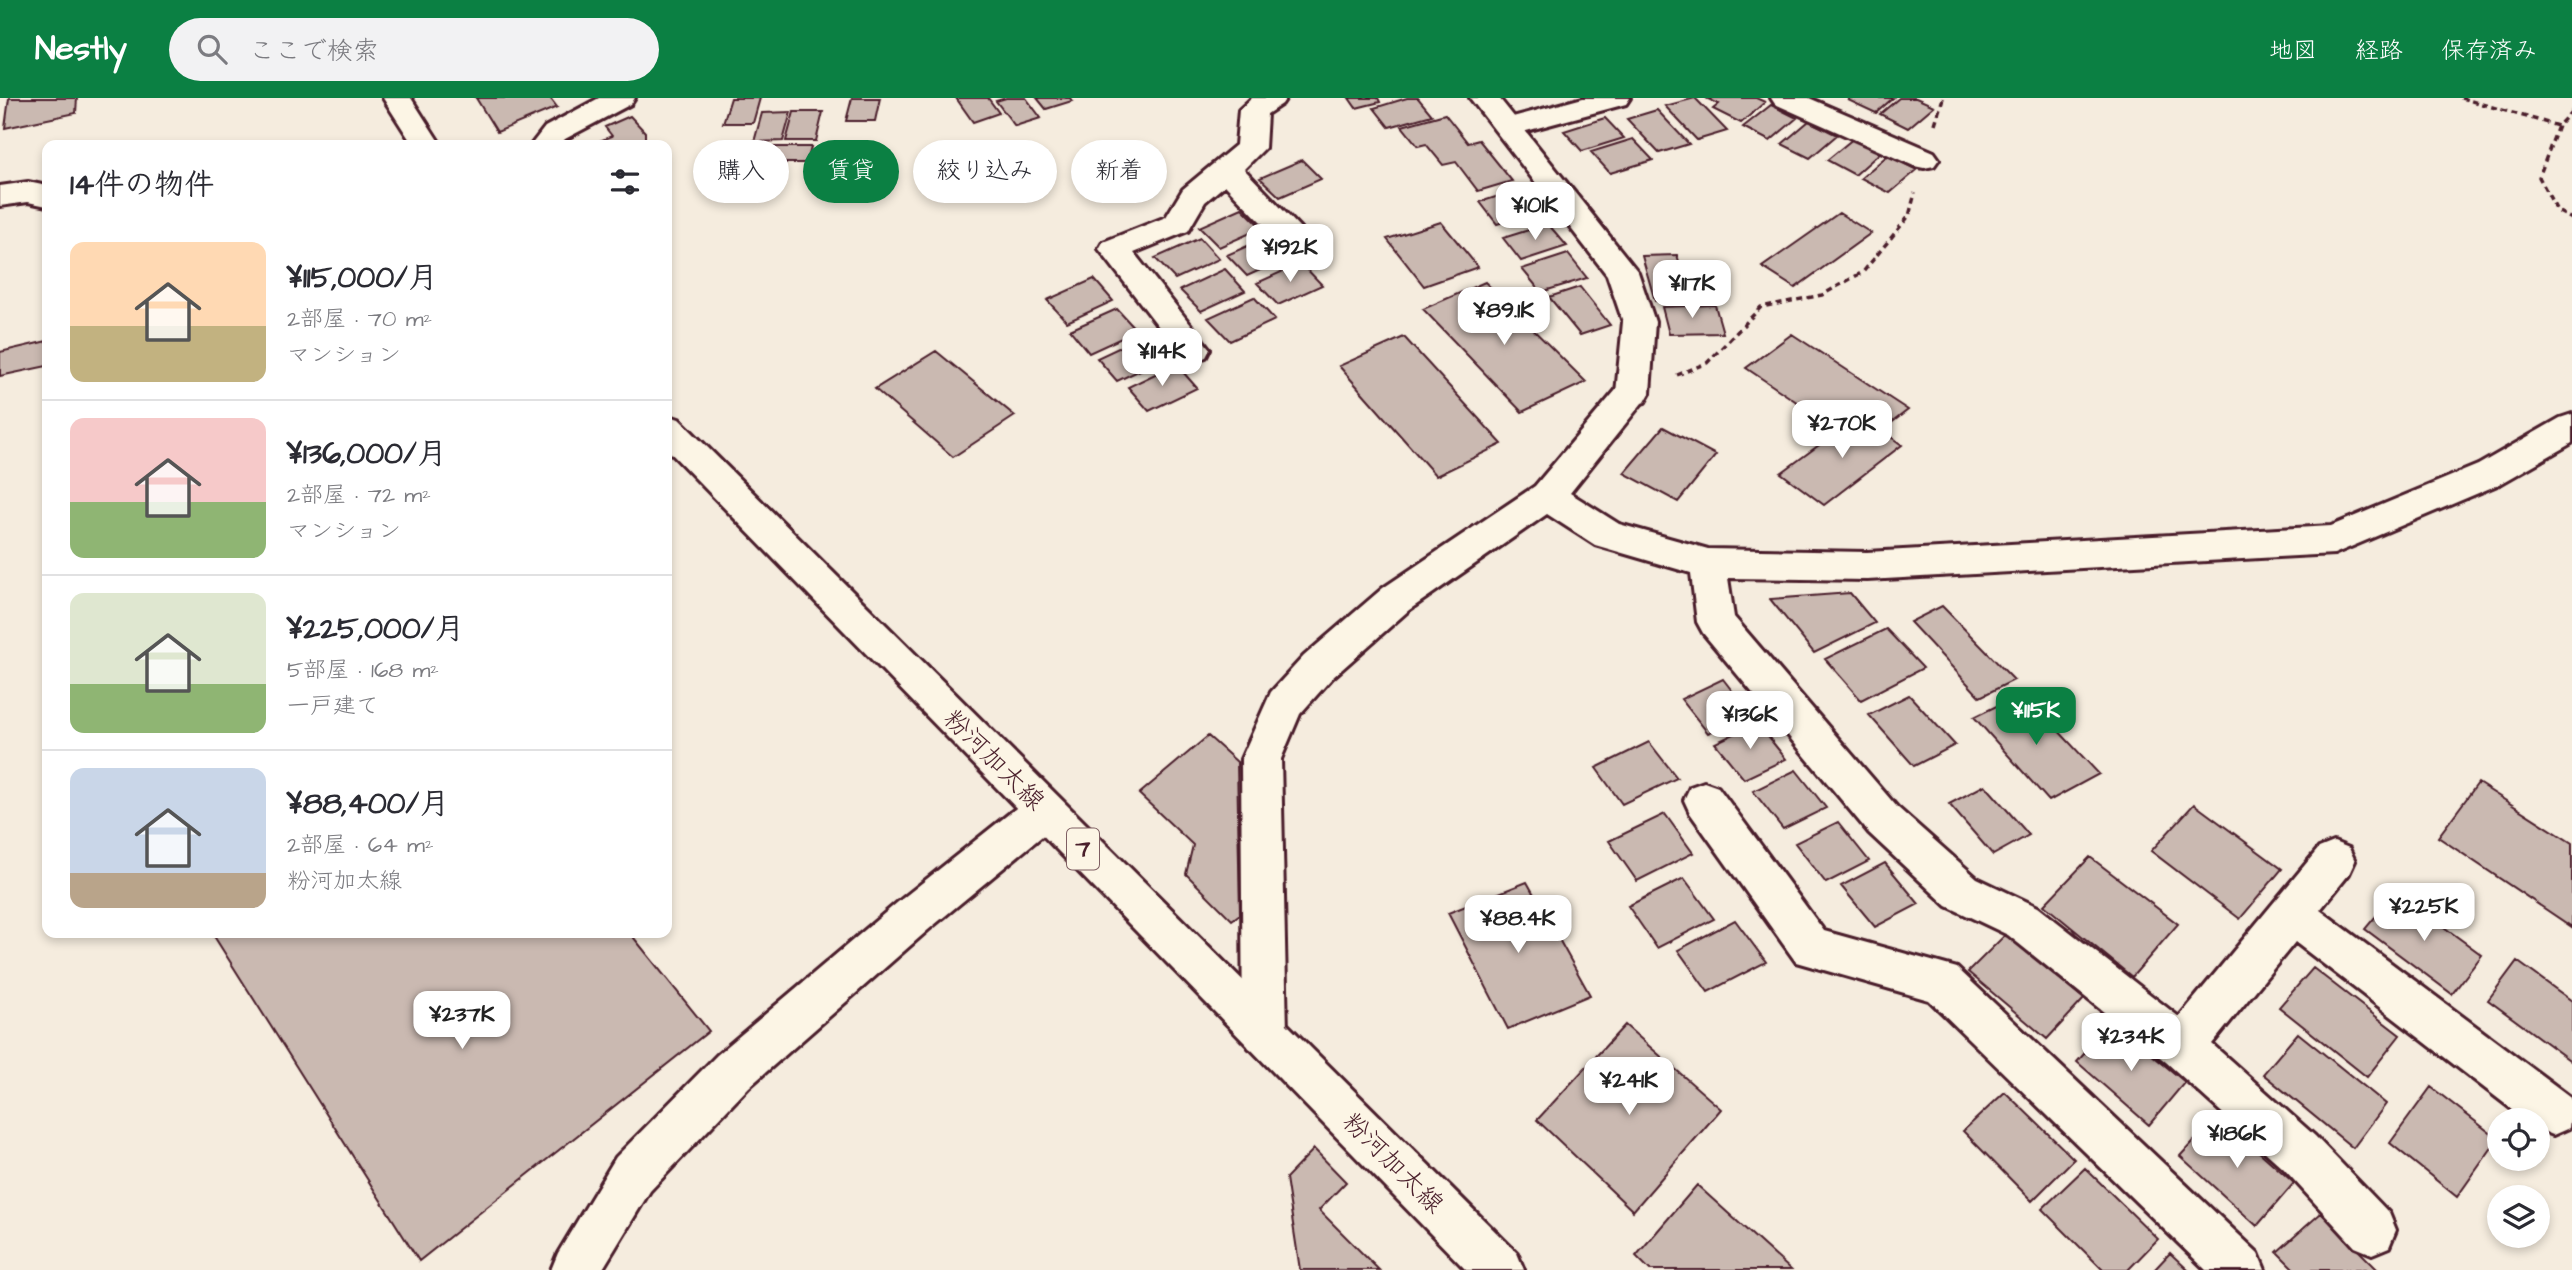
<!DOCTYPE html>
<html lang="ja">
<meta charset="utf-8">
<style>
body{margin:0;font-family:"Architects Daughter","Klee One",sans-serif;background:#f2f2f3;color:#2b2b33;height:100vh;display:flex;flex-direction:column;font-size:26px;white-space:nowrap}
*{box-sizing:border-box;margin:0}
p{font-size:23px;color:#7c7c81}
.icon{flex:none;width:38px;height:38px;fill:none;stroke:currentColor;stroke-width:2;stroke-linecap:round;stroke-linejoin:round}
.map{position:relative;flex:1;overflow:hidden}
.side{position:absolute;left:42px;top:42px;width:630px;height:798px;display:flex;flex-direction:column;background:#fff;border-radius:14px;box-shadow:0 4px 10px #0003}
.side>*{flex:none}
.top-card{position:absolute;left:693px;top:42px;width:665px;height:63px;display:flex;gap:14px}
.fabs{position:absolute;left:2487px;top:1010px;display:grid;gap:14px}
.fabs a{display:grid;place-items:center;width:63px;height:63px;border-radius:50%;background:#fff;box-shadow:0 4px 10px #0003;font-size:35px}
.price{position:absolute;translate:-50% -60px;padding:0 16px;border-radius:14px;background:#fff;color:#222;font-size:23px;line-height:46px;filter:drop-shadow(0 2px 4px #0008)}
.price::after{content:'';position:absolute;left:50%;top:42px;width:21px;height:16px;margin-left:-10px;background:inherit;clip-path:polygon(0 0,100% 0,50% 100%)}
.price.active{background:#0b8043;color:#fff}
ul{padding:0;list-style:none}
li{display:flex;align-items:center;gap:21px;height:175px;padding:0 28px}
li+li{border-top:2px solid #e1e1e2}
li span{display:grid;place-items:center;flex:none;width:196px;height:140px;border-radius:14px;color:#555}
li>.icon{margin-inline-start:auto}
span .icon{width:84px;height:84px;fill:#fffc;stroke-width:1}
li b{font-size:30px}
h2{display:flex;justify-content:space-between;align-items:center;height:84px;padding:0 28px;font-size:30px}
.pill{padding:0 24px;border-radius:32px;background:#fff;box-shadow:0 4px 10px #0003;font-size:24px;line-height:63px}
.pill.active{background:#0b8043;color:#fff}
header{display:flex;align-items:center;gap:42px;box-sizing:border-box;height:98px;padding:0 35px;background:#0b8043;color:#fff}
header strong{font-size:33px}
nav{display:flex;gap:38px;margin-inline-start:auto;font-size:24px}
.search{width:490px;height:63px;background:#f2f2f3;display:flex;align-items:center;gap:18px;box-sizing:border-box;padding:0 24px;border-radius:38px;color:#7c7c81;font-size:26px}
.map>svg:first-child{display:block}
.building{fill:#cab9b1;stroke:#4a1f2b;stroke-width:2}
.lines{fill:none;stroke-linecap:round;stroke-linejoin:round}
.street-casing{stroke:#4a1f2b;stroke-width:6}
.secondary-casing{stroke:#4a1f2b;stroke-width:6}
.primary-casing{stroke:#4a1f2b;stroke-width:6}
.path{stroke:#4a1f2b;stroke-width:3.5;stroke-dasharray:6 4.5;stroke-linecap:butt}
.street{fill:#fcf5e5;fill-rule:evenodd}
.secondary{fill:#fcf5e5;fill-rule:evenodd}
.primary{fill:#fcf5e5;fill-rule:evenodd}
.labels{text-anchor:middle;dominant-baseline:central;stroke-width:5;stroke-linejoin:round;paint-order:stroke}
.shield{fill:#fcf5e5;stroke:#7f5f63;stroke-width:2}
.shield-label{font-size:24px;font-weight:bold;fill:#4a1f2b}
.street-label{font-size:26px;fill:#4a1f2b;stroke:#fcf5e5}
</style>
<header>
<strong>Nestly</strong>
<div class="search"><svg class="icon" aria-label="search" viewBox="0 0 24 24"><circle cx="10" cy="10" r="6"/><path d="M15 15l6 6"/></svg>ここで検索</div>
<nav><a>地図</a><a>経路</a><a>保存済み</a></nav>
</header>
<div class="map">
<svg width="2572" height="1172" viewBox="0 0 2572 1172">
<rect width="100%" height="100%" fill="#f5ecde"/>
<filter id="ink" filterUnits="userSpaceOnUse"><feTurbulence type="fractalNoise" baseFrequency=".0143" numOctaves="2"/><feDisplacementMap in="SourceGraphic" scale="14" xChannelSelector="R" yChannelSelector="G"/><feConvolveMatrix kernelMatrix="1 2 1 2 8 2 1 2 1" color-interpolation-filters="sRGB"/></filter>
<g filter="url(#ink)">
<path class="building" d="M9,0h68l-1,15 -71,15z
M476,0h74l7,9 -60,25z
M731,0h29l-7,25h-30z
M852,0h28l-5,23h-29z
M956,0h32l11,15 -26,9z
M1006,0h20l15,20 -26,8 -19,-25z
M1037,0h33l2,3 -26,8z
M1349,0h29l2,4 -24,6z
M1407,0h11l14,17 -43,12 -15,-19z
M1695,0l32,33 -30,9 -32,-34z
M1706,0h50l9,4 -24,21 -28,-14 6,-5z
M1850,0h43l-17,15 -28,-13z
M1899,0h17l18,8 -26,22 -28,-14z
M1771,7l26,13 -27,23 -27,-14z
M1657,12l32,34 -30,9 -32,-34z
M791,14l-8,29 -29,1 8,-29z
M794,14h29l-7,29h-30z
M1445,16l23,29 11,-3 33,41 -34,10 -22,-29 -13,3 -17,-21 -8,2 -16,-20z
M630,18l15,16v13h-55l22,-9 -7,-9z
M1605,20l19,20 -42,13 -18,-20z
M1809,23l28,14 -27,23 -28,-14z
M1854,40l28,13 -27,24 -28,-15z
M1633,41l20,21 -43,13 -19,-21z
M743,49h68l-4,16h-68z
M1888,57l29,15 -27,23 -29,-15z
M1302,62l19,19 -41,18 -20,-19z
M1524,90l18,22 -45,14 -17,-22z
M1242,110l20,20 -43,19 -20,-20z
M1839,115l32,20 -76,55 -33,-21z
M1441,124l37,45 -54,19 -37,-47z
M1548,126l19,22 -46,15 -18,-23z
M1270,138l21,20 -44,20 -20,-21z
M1200,140l19,21 -44,20 -20,-21z
M1568,156l19,24 -46,14 -19,-23z
M1677,157l14,44 -36,2 -13,-45z
M1301,165l21,22 -44,20 -21,-22z
M1225,171l20,22 -44,20 -21,-21z
M1094,181l19,22 -46,21 -20,-22z
M1485,184l101,100 -64,30 -99,-103z
M1580,189l30,38 -30,10 -31,-38z
M1254,199l21,23 -45,21 -22,-23z
M1715,207l8,28 -54,1 -7,-27z
M1117,211l20,22 -48,22 -19,-23z
M1792,236l116,76 -22,17 -28,-19 -24,19 -88,-59z
M1144,238l20,23 -47,22 -20,-23z
M1404,239l98,107 -66,32 -97,-110z
M47,243v25l-47,10v-24z
M936,253l79,65 -62,41 -78,-68z
M1176,266l21,24 -48,23 -21,-24z
M1860,317l42,30 -78,60 -43,-32z
M1663,329l53,28 -38,47 -54,-29z
M1850,495l25,30 -61,30 -44,-54z
M1942,508l72,74 -34,17 -70,-75z
M1886,531l37,39 -62,32 -36,-41z
M1723,581l27,35 -42,19 -27,-34z
M2023,595l76,81 -50,27 -75,-84z
M1909,597l46,50 -41,21 -45,-51z
M1757,625l29,36 -42,20 -29,-36z
M1208,638l29,26 3,152 -8,6 -46,-46 7,-29 -54,-51z
M1649,644l28,36 -55,26 -26,-36z
M1796,672l30,38 -43,21 -30,-38z
M2478,685l94,60v84l-134,-90z
M1985,687l44,50 -36,20 -44,-51z
M2194,706l88,65 -42,50 -89,-68z
M1665,716l28,39 -56,28 -28,-40z
M1838,724l31,39 -43,22 -31,-40z
M2090,759l88,67 -46,53 -88,-72z
M1885,765l34,41 -44,23 -34,-41z
M1684,780l30,41 -57,29 -29,-42z
M1527,784l63,113 -82,34 -60,-116z
M2396,794l86,63 -30,39 -87,-65z
M1735,822l31,42 -58,30 -30,-42z
M212,835h418l79,98 -290,230z
M2006,836l78,65 -37,40 -79,-67z
M2517,863l55,40v61l-84,-62z
M2313,870l87,67 -33,42 -88,-70z
M2112,924l73,60 -36,43 -72,-63z
M1625,927l96,84 -88,102 -96,-91z
M2298,935l88,71 -33,44 -90,-74z
M2431,989l67,52 -41,58 -67,-54z
M2005,994l69,67 -42,42 -69,-70z
M2218,1017l76,68 -37,43 -77,-70z
M1314,1051l32,33 -27,28 60,60h-79l-14,-92z
M2085,1070l73,71 -30,31h-25l-61,-61z
M1697,1087l94,85h-141l-14,-14z
M2321,1115l57,57h-83l-18,-18z
M2170,1155l18,17h-34z"/>
<g class="lines">
<g class="street-casing">
<path id="street" d="M599,0h36l-4,6 -66,35 -5,6h-29l14,-18z
M1252,0h34l-4,6 -15,10 -2,34 -21,21 77,81 -4,7 -11,3 -11,-3 -70,-72 -20,17 -17,29 -54,22 76,96 -4,8 -12,4 -12,-4 -83,-108 4,-7 63,-25 17,-28 53,-44 3,-35z
M1583,0h47l-4,6 -118,32 -10,-3 -4,-6 4,-6z
M1771,0h38l125,54 5,7 -5,7 -10,2 -10,-2 -139,-62z
M28,84l19,4v20l-19,-4 -28,4v-20z
M1633,283l12,3 5,9 -80,100 49,31 89,25 159,3 464,-26 147,-61 82,-47 12,-4v29l-70,40 -168,71 -467,26 -139,-2 6,39 163,190 80,71 61,29 141,110 140,-169 15,-6 15,6 6,13 -6,13 -29,36 249,186 3,6 -3,26 -16,7 -15,-6v-9h-12l-231,-178 -83,102 103,92 74,77 7,17 -7,17 -17,7 -17,-7 -72,-79 -117,-106 -158,-127 -61,-29 -78,-73 -166,-200 -6,-11 -6,-49 -96,-28 -48,-31 -138,96 -77,68 -32,36 -19,45 6,274 -6,15 -16,7 -16,-7 -6,-15 -2,-274 30,-67 33,-36 79,-68 152,-102 86,-102z
M1704,684l14,5 106,144 133,37 301,285 7,17h-59l-277,-270 -133,-38 -106,-149 -6,-13 6,-13z
M1044,694l14,5 6,13 -6,13 -130,107 -179,157 -99,104 -48,79h-51l7,-17 58,-96 101,-102 181,-153 132,-105z"/>
</g>
<g class="secondary-casing">
<path id="secondary" d="M1470,0h29l139,174 17,50 -5,71 -5,9 -12,3 -12,-3 -5,-9 7,-71 -16,-47z"/>
</g>
<g class="primary-casing">
<path id="primary" d="M383,0h28l30,47h-28z
M667,317l12,4 838,834 7,17h-58l-799,-821z"/>
</g>
<path class="path" d="M2461,0l97,28
M2572,13l-14,15 -19,51 18,34 15,8
M1935,26l8,-26
M1677,277l30,-12 54,-56 61,-12 41,-23 46,-56 6,-23"/>
<use href="#street" class="street"/>
<use href="#secondary" class="secondary"/>
<use href="#primary" class="primary"/>
</g>
</g>
<g class="labels">
<rect class="shield" x="1067" y="730.5" width="32" height="41" rx="5"/>
<g class="shield-label">
<text x="1083" y="751">7</text>
</g>
<g class="street-label">
<text transform="translate(994 662) rotate(45)">粉河加太線</text>
<text transform="translate(1393 1065) rotate(45)">粉河加太線</text>
</g>
</g>
</svg>
<div class="fabs">
<a><svg class="icon" aria-label="locate" viewBox="0 0 24 24"><circle cx="12" cy="12" r="6"/><path d="M12 2v4M12 18v4M2 12h4M18 12h4"/></svg></a>
<a><svg class="icon" aria-label="layers" viewBox="0 0 24 24"><path d="M12 4l9 5-9 5-9-5zM3 14l9 5 9-5"/></svg></a>
</div>
<b class="price" style="left:1535px;top:144px">¥101K</b>
<b class="price" style="left:1290px;top:186px">¥192K</b>
<b class="price" style="left:1692px;top:222px">¥117K</b>
<b class="price" style="left:1504px;top:249px">¥89.1K</b>
<b class="price" style="left:1162px;top:290px">¥114K</b>
<b class="price" style="left:1842px;top:362px">¥270K</b>
<b class="price active" style="left:2036px;top:649px">¥115K</b>
<b class="price" style="left:1750px;top:653px">¥136K</b>
<b class="price" style="left:2424px;top:845px">¥225K</b>
<b class="price" style="left:1518px;top:857px">¥88.4K</b>
<b class="price" style="left:462px;top:953px">¥237K</b>
<b class="price" style="left:2131px;top:975px">¥234K</b>
<b class="price" style="left:1629px;top:1019px">¥241K</b>
<b class="price" style="left:2237px;top:1072px">¥186K</b>
<div class="top-card">
<a class="pill">購入</a>
<a class="pill active">賃貸</a>
<a class="pill">絞り込み</a>
<a class="pill">新着</a>
</div>
<section class="side">
<h2>14件の物件<svg class="icon" aria-label="filters" viewBox="0 0 24 24"><path d="M4 7h16M4 17h16"/><circle cx="9" cy="7" r="2"/><circle cx="15" cy="17" r="2"/></svg></h2>
<ul>
<li><span style="background:linear-gradient(#ffd9b3 60%,#c2b280 0)"><svg class="icon" aria-label="home" viewBox="0 0 24 24"><path d="M3 11l9-7 9 7M6 9v11h12V9"/></svg></span><div><b>¥115,000/月</b><p>2部屋 · 70 m²</p><p>マンション</p></div></li>
<li><span style="background:linear-gradient(#f6c9c9 60%,#8fb573 0)"><svg class="icon" aria-label="home" viewBox="0 0 24 24"><path d="M3 11l9-7 9 7M6 9v11h12V9"/></svg></span><div><b>¥136,000/月</b><p>2部屋 · 72 m²</p><p>マンション</p></div></li>
<li><span style="background:linear-gradient(#dfe7d0 65%,#8fb573 0)"><svg class="icon" aria-label="home" viewBox="0 0 24 24"><path d="M3 11l9-7 9 7M6 9v11h12V9"/></svg></span><div><b>¥225,000/月</b><p>5部屋 · 168 m²</p><p>一戸建て</p></div></li>
<li><span style="background:linear-gradient(#c9d6e8 75%,#b9a48a 0)"><svg class="icon" aria-label="home" viewBox="0 0 24 24"><path d="M3 11l9-7 9 7M6 9v11h12V9"/></svg></span><div><b>¥88,400/月</b><p>2部屋 · 64 m²</p><p>粉河加太線</p></div></li>
</ul>
</section>
</div>
